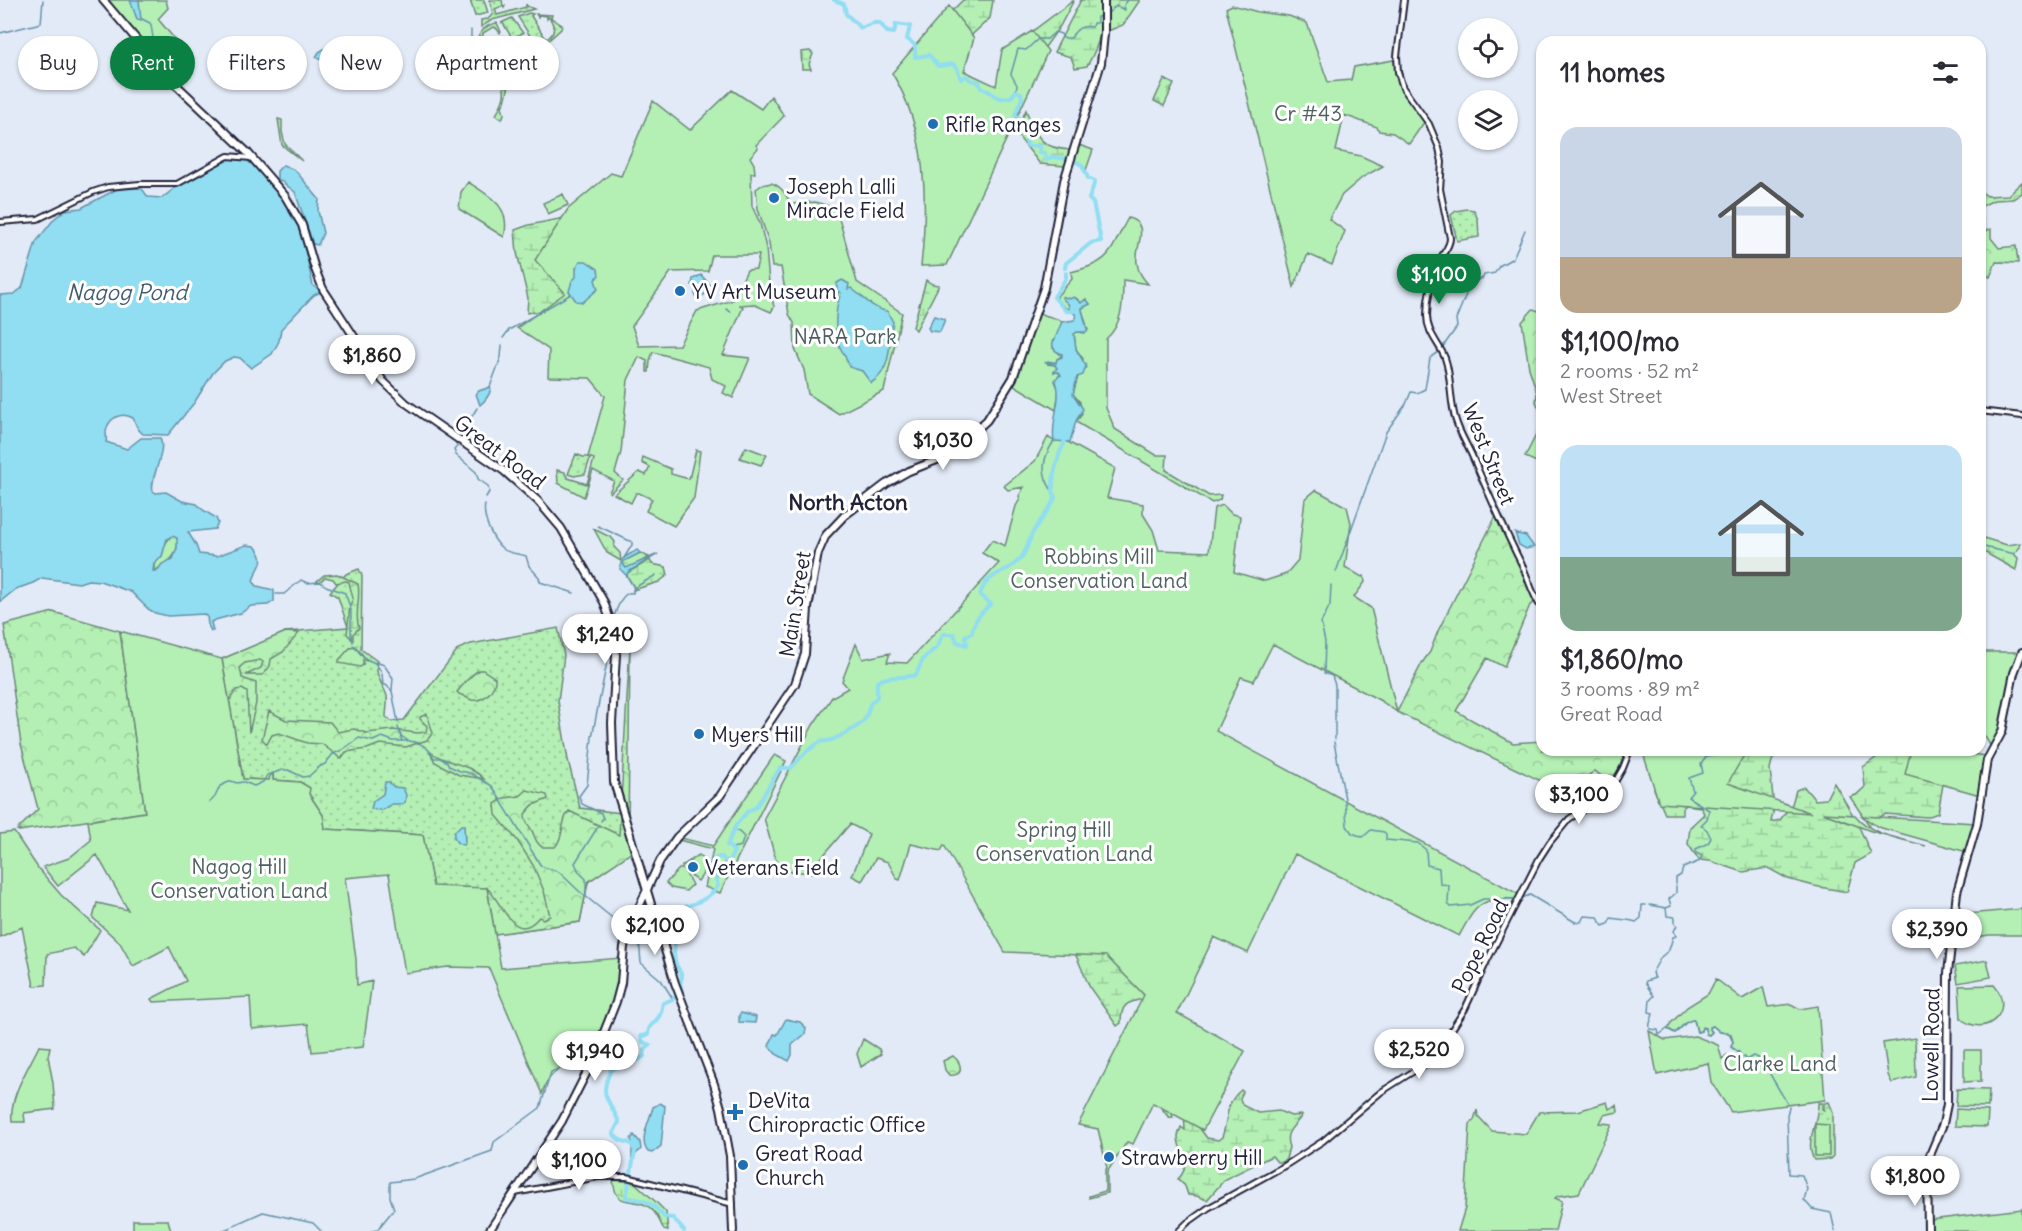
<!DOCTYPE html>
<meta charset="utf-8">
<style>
body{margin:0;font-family:Delius,sans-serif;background:#f2f2f3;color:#2b2b33;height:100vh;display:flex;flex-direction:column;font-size:22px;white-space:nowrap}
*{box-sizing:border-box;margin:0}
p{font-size:20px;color:#7c7c81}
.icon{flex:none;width:33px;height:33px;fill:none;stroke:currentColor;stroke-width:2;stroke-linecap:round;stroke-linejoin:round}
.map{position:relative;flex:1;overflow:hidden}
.drawer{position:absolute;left:1536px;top:36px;width:450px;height:720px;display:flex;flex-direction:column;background:#fff;border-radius:18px;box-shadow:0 2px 4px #0004}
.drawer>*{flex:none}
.hud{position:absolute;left:18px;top:36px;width:570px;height:54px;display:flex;gap:12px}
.controls{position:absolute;left:1458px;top:18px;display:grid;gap:12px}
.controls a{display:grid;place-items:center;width:60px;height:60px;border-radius:50%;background:#fff;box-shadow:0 2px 4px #0004;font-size:30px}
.price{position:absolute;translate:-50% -51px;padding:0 14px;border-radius:21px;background:#fff;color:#222;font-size:20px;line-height:39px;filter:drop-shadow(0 2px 3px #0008)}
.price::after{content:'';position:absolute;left:50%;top:36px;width:18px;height:14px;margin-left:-9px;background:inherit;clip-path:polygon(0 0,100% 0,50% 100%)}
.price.selected{background:#0b8043;color:#fff}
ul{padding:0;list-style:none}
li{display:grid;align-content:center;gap:12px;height:318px;padding:0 24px}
li span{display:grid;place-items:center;height:186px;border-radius:18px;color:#555}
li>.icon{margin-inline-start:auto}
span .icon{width:108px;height:108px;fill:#fffc;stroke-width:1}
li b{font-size:26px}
h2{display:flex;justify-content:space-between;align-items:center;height:72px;padding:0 24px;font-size:26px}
.chip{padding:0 21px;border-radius:27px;background:#fff;box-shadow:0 2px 4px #0004;font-size:21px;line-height:54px}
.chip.selected{background:#0b8043;color:#fff}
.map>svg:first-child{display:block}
.grass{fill:url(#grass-dots);stroke:#6b8878;stroke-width:1.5}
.forest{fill:url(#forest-crowns);stroke:#6b8878;stroke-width:1.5}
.wetland{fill:url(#wetland-marsh);stroke:#6b8878;stroke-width:1.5}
.cemetery{fill:url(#cemetery-stones);stroke:#6b8878;stroke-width:1.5}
.park{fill:#b4efb4;stroke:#6b8878;stroke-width:1.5;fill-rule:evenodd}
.water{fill:#91ddf1;stroke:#6592a8;stroke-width:1.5;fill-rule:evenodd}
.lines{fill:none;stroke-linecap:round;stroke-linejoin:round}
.stream{stroke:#6592a8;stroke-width:1.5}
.river{stroke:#91ddf1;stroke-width:4}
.minor-casing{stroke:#22223b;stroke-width:8}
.major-casing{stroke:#22223b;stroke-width:10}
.minor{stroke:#fff;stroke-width:4}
.major{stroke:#fff;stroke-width:6}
.poi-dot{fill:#1f6fb2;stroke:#fff;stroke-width:2}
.labels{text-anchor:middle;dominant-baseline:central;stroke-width:6;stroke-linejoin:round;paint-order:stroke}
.park-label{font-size:21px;fill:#4e605f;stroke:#fff}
.poi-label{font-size:21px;fill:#22223b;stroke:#fff;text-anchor:start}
.street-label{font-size:21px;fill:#22223b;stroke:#fff}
.water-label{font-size:22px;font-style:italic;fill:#435a72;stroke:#fff}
.neighbourhood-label{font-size:22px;font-weight:bold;fill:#22223b;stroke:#fff}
</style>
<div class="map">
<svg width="2022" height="1231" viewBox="0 0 2022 1231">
<defs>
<pattern id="grass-dots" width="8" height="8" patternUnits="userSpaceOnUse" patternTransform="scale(1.5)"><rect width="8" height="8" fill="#b4efb4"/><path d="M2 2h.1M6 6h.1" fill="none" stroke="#9acd9c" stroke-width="1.8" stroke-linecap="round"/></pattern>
<pattern id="forest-crowns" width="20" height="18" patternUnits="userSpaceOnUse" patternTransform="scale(1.5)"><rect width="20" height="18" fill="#b4efb4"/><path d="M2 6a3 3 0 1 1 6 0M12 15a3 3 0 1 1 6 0" fill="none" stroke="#9acd9c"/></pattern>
<pattern id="wetland-marsh" width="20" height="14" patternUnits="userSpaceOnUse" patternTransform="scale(1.5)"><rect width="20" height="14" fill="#b4efb4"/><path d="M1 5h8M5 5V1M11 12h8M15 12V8" fill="none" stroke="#9acd9c"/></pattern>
<pattern id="cemetery-stones" width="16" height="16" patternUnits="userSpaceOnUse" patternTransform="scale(1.5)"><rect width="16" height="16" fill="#b4efb4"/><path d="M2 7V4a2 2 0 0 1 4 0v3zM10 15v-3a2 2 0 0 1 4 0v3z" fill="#9acd9c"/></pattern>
</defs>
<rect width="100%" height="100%" fill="#e2eaf7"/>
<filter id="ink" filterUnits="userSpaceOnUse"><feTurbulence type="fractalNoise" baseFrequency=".0167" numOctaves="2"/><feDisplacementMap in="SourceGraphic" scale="12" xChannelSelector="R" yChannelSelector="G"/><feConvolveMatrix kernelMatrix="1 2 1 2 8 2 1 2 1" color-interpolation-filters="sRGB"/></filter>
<g filter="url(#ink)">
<path class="grass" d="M470,0h14l4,13 -13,3z
M490,0h12l1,6h2l-1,2 -1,-2 -8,3 2,6 29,-8v-3l1,2 7,3 -42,11 -11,7v-7l7,-1 5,-5z
M529,13l4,1 -2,2 15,23c10,-5 9,-13 3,-22l-2,2v-3l-8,-1 -1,2 -2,-3 16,1 -1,3 11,7 -1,4 -11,10 -12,16 1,-5 -21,-33z
M512,18l11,15 -9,4 1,4 2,2 6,-4v-2h3l-1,2 2,4 -4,-2 -5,3 1,4 4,2 -1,3 4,3 4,-3 1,-4 3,3h-2l-6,11 -2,-1 1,-2 -22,-37h-2z
M497,23l4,9 -1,1 -4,-5 -3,-1 -10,6 -1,10 3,4 18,-11 15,26 -14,10v3l5,10 -4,17 -3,4 2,8 -2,5 -6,-4c5,-10 11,-19 7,-31 -5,-18 -37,-29 -22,-52 4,-5 9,-8 16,-9z
M278,119l4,1v12l3,12 17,17 -20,-16z
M1467,209l7,1 4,10 1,17 -22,4 -6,-26 5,-4z
M576,454l7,3h6l1,2 -5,15 -11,2 -6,-2z
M359,569l3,7 -1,73 16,12c-2,16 6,23 10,35 1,6 -1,15 -1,21l5,4 13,-1 54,-71 13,-5 87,-16 6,27 -6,46 10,59 12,48 41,5 11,39 -44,30 -8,40 -85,12 -8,-46 -54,-1 -10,-52 -98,-6 -2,-14 -14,-21v-6l-9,-6 -27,-2v-5l-3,5 -27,-1 -21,-120 64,-27 62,-5 -10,-30 -8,-5 16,-18z
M1829,1102l4,10v44l-3,3 -16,1c-10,-18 5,-39 4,-57h4v6l2,1v-7z"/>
<path class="forest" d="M2022,182v11l-9,6 -19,1 -14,7v-16l7,5 21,-1z
M1983,219l2,12 6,-2v9l8,10 17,-2 2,17 -22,-1 -6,15 -10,-3v-53z
M1533,309l9,3v103l-6,-13 1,-9 -8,-25 -7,-46z
M1542,423v38l-1,3 -16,-7z
M1496,516l17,38 9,15 13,33 -5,3 -26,62 -17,-9 -31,53 57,32 29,-2v9h86l-17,34 -16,-13 -31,21 -167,-80 25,-49 8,-11 8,-21z
M171,536h4l3,4c-1,18 -10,23 -24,31v-8l8,-7 3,-12z
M53,612l67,19 25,181 -126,19 -2,-1 21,-21 -17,-65 -17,-119z
M286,632l13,1 -16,19 -12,7 -1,7 -7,9h-17l15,-7 2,-6 -3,-2 -15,3 -5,4 2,11 14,5v20l-7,30 -2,-41 -5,-3 -6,1 -7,11 -7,-42z
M630,646l-2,191 4,15 -44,30 -8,40 -85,12 -8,-46c15,13 27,59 52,29l4,2 7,-3 -6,-25 -11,-26 -16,-25 -21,-25 -1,-11 9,-6 16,-2 7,-6 20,5 1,4 -15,6 -8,9c0,8 2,8 6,15 5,8 3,13 11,18h13c10,-11 5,-25 14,-36l50,24z
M479,670h4l12,8c1,11 -11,24 -23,22 -4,-1 -9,-5 -13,-6l-2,-2c7,-8 13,-17 22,-22z
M269,711l17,9 44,2 8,10 16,-3 12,4 27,-3 25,3 8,-1 1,-6 -7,-7v-2l7,-3 6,19 -6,7 -21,7 -26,-3 -13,5 -21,3 -5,7 -19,-15 -15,-1 -28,-10 -7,2 -5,9 -5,-5z
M953,1056c9,7 12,21 -4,19l-4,-5 -2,-9z"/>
<path class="wetland" d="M963,0h30l-3,18 -27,25 -1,26 34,20 3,-5 7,-33 68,-51 -14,26 -17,24 -64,54 -41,-79z
M1081,0h21c0,29 0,40 -15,66l-12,2 -4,-11 -17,-5z
M1106,0h34l-17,25 -17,7z
M810,51l3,3 -4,10 2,5h-9l-1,-17z
M1026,110c11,26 13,38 44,40l-5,16 -25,-2 -22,-28v-8z
M564,218l55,31 -71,61 -21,3 1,-15 -11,-45 -2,-23 14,-5z
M926,280l6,4 7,1 -23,45 -3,-3z
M594,529l18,9 3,4 -1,5 6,6 1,8 -14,-8z
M1980,537l27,8 13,-2v4l-6,7 4,4 -2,12 -32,-18 -4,4z
M640,553l9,4 -17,10 -6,1 -3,-4 1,-3z
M650,560l2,4 14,3 2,8 -9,7 -26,8 1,-3 -7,-11v-3z
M337,574l21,10c3,15 -4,30 1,44l-6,6v6l-6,-6 3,-29 3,-6 -4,-17 -3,-1 -10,2 -3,-4 -8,-2 -5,5 -3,-1 7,-6z
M355,646l13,15 -5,-1v5l-3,2 -21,-4v-3l11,-12z
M1674,750h104l-6,11 -2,8 4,39 -3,14 9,-2 12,-16 4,-14 8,-3 11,13 11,-1 8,-16 22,37 15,34 -16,9 -8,29 -33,-6 -26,-7 -20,-11 -25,4 -33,-11 -11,-1 -11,-16 2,-17 14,-13 -3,-7 -15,-2 -4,4v5h-17l-11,-25z
M1883,750h69l-7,23 -7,40 -11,4 -42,-3 -16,11 -19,-28 6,-2 9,-8 -2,-20 21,-15z
M429,751c19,14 39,11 55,28l-25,-4 -24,-13z
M1149,940l-5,59c-18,3 -23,6 -23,24l-4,3 -27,-38 -15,-35z
M1202,1033l-11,12 -8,3 -4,6 -3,23 11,13 1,11 8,16 -1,5 12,16 11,2 4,-3c7,-19 2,-33 19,-47l2,2 -3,6 1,4 3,4 14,7 21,-2 12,5 11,-1c-7,12 -19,16 -13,32l-3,12 -3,3h-6l-5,-6 -47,23 -18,21 -10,-4 -9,-1 -3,-9 -7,-7c15,-15 0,-27 0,-42 0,-3 2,-7 3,-10l4,3 -1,-18 -7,-4 -5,5 1,5c-5,0 -7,-4 -10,-8l3,-10h6c7,-8 2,-18 -1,-28l7,-12 -1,-6 2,-12z
M613,1180l21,2 23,21 9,9 2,19 -4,-1c-5,-10 -9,-22 -21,-26 -18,-6 -27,2 -30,-24z"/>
<path class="cemetery" d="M1164,79l10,5 -10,22 -10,-5z"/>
<path class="park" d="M107,0h59l2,8 -10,11 19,23 -21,17z
M1232,5l26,7 31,4 18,7 21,59 23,-2 3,-13 40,-7c1,26 17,41 31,61l-16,23 -16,-11 -14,-2 -2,-4 -33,-12 -8,36 25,5 22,10 -20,11 -21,18 -13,24 16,12 -13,34 -24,-11 -14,33 -68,-279z
M949,6l25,32 -10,33 32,15 6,-36 30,-19 16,20 -101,214 -26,1c7,-64 6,-136 -29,-193z
M732,90l29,19 10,-13 13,20 -28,29 2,3 -8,9 4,7 1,9h-4l1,33 8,17 6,25 3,35 5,24 -3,5 -18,-8 -13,1 3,2 -20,48 27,3 -17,40 -10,-5 3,-7 -14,-7 -3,-12 -56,-15 -3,9 -1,11h-2v-11l-8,-4 -11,23 -7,72 -6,21 8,7 -13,13 -1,-1 5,-11 -21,-11 -9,27 -26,-14 -1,-13 8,2v2l3,4 19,6 7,-25 -6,-2 17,-61 -15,-18 -42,-1 1,-27 -32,-22 48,-35 -30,-33 33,-51 43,-36 10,3 32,-75 37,29zM712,255h47l-3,14 -9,1 -14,30 -36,11 -18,34 -40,1 -7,-20 39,-54 37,-1z
M1079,145l14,5 -8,23 -2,-8 -9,-5z
M468,182c22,14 44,25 36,55l-45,-28 2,-17z
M771,183c11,3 15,12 20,21l24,-2 21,6 21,74 45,31 -18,78 -45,23 -31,-20 -4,-24 -9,-21 -1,-26 -5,-9 -8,-47h-9l-3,-24 -11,-34 -2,-20 6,-4z
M563,194l5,11 -20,9 -5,-11z
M1128,218c24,6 6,29 9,45 1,9 6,15 11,21l-25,-4c0,22 0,44 -17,59v69l9,21 41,26h11l-1,15 43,26 12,-1 -1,5 -8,3 -136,-81 6,-8 -2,-12 -7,-8 10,-35 -7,-10 -2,-15 3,-2 8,1 3,-3 -6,-20v-2l8,-4 -4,-5 -5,4 -5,-5 -7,1 -6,-2 6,8 -1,5 -11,-10v-4l15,-17 -1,-7c42,-10 38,-20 57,-54z
M1038,313l22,7 2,2 -9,26 9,8 -5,3 -1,4 -3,-1 -6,2 8,1 2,3 -3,4 7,1 -6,8 4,9 -3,20 -44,-26 7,-15z
M1048,437l4,3 16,2 47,26 -8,30 36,6v10l10,16 6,20 50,2 5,-44 9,-3 9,9 8,2 -6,56 31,9 21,-7 12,-14 7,-61 11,-9 31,17 4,16 -6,44 17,10 2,-1 1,6 -11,15 17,11 26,104 -16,-11 -108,-57 -19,37 -13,-4 -25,54 304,164 -2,4c-38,-2 -42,6 -59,37l-164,-82 -47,99 -34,-16 -37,76 68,38 -42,79 -50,-27 -20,41 -6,-2 -20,30v21l-18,5v-2l16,-5v-20l2,-3 -9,-39 -20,-4 66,-130 -38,-39 -101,-4 -61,-107 -3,6 -30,-7 -11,36 -3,-1 -9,-17 -12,-4 -14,23 -10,-5 17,-42 -19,-10 -33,39 1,10 -39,-2 -15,-53 49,-93 19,-28 16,-9 -6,-7 14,-37 7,15 27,-6 -3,9 20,1 92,-100 -17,-10 10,-13 13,6 11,-40 4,-7 -1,-3 5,-9 -16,3 -4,-4 31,-25z
M746,447l21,8 -6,10 -21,-7z
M696,450l4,1 -6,47 -20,28 -28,-15 6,-12 -13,-6h-3l-5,10 -17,-9 25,-22 7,3 4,-8 -8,-4 1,-6 28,12v5l18,5z
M120,631l102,28 21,120 26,1 1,-5h3v5l27,2 10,6 -1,6 14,21 2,14 98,6 10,51 54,2 14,80 120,-10c-4,40 -19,76 -36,112l-12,-6c-17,4 -26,13 -31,30l-53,-126 -41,-1 -43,6 -16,-99 -44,4 11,81 1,26 15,-4 -9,66 -51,5 -4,-28 -56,5 -2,-32 -97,5 -2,-3 35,-18 -17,-34 -36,19 -13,-23 -27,-25 4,-15 31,7 -31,-55 -39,31 -15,-19 26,-9 22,-18 -3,-19 57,-9z
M1980,652h39l-17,72 -11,23 -7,-12 -4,-1z
M1642,750h105l-19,33 83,30 -152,-10z
M1911,750h25l51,6 -7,39 -75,-21z
M775,755l11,6 -66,132 -15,-6 8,-38 -34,-9 2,-2 32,8 60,-89z
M1823,813l32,2c17,21 47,24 71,31l-55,-15z
M1862,816l113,7 -9,26 -3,2 -85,-24z
M14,832l24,36 23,27 39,35 -16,27 -10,-9 -27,6 -1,31 -12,1 -12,-59 -22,10v-103z
M699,855l3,2c3,10 3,16 -4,24l-14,-11 8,15 -6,6 -15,-3 -5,-5 13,-14h3v-3z
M2022,909v26h-33l-36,6 3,-26z
M1987,960l4,17 -33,6 -3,-17z
M1716,979l26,20 21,-12 5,20 23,-3 9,5 18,-3 7,94 -94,12 -20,-30 -3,-19 -51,12 -8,-44 16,9 30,-4 23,9 4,14 5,-4 1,2 12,-3 -9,-7 2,-5 -2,-8 -11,-2 -7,-6 -4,2 3,4 -3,3 -3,-1 -1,-6h-3l-1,3 -4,1 -3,-12c-10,0 -13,9 -19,13l-7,-4 3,-6 16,-16 21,-13z
M1994,985c22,25 -7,54 -33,34l-2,-33z
M1915,1038l1,39 -24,6 -4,-8 -5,-32z
M863,1039l16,10 2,5 -20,13 -4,-13z
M39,1046l11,1 -2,9 5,27 2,26 -31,4 1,9h-13c-3,-26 16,-53 27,-76z
M1964,1050h17v31l-17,1z
M1957,1089l32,1 -1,17 -32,-1z
M1607,1102l2,7 8,-4 1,7 -14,3 -4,8 12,1 -33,69 -21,3 -3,2 7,3 -7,30h-97l7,-23 5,-84 4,-4 3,-10 1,6 14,15 34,3 13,-22 39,-1z
M1956,1109l32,2 -1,16 -32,-1z
M1815,1124l14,1v31h-14z
M2022,1209v22h-91l-1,-11z
M133,1220h35l3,11h-38z"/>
<path class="water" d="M130,0h9l2,20 -4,-1z
M332,44h2l-7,16 -4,1 -7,-4 3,-5z
M227,158l19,2 11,8 28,33 16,29 12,56 6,3v4l-5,2 -33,34 -2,12 -7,13 -21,14 -11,-10 -6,-1 -9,4 -12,12 -19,30 -26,32 -25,-1 -5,-5 -5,-11c-12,-7 -25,0 -27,14 0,3 1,7 0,10l21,7 14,-11h19c7,14 -11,41 -7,53l3,2 10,-1 16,9 15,3 6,6 13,8 2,5 -3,6 -27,3 8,13 3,9 18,2 29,-11 9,1c14,17 2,20 -2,35l4,5 17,4v11l-6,4 -17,1 -10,7 -26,7 -4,2 2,9h-2l-3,-6 -1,-8 -3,-3 -36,2 -13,-3 -7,-4 -17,-17 -31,-11 -12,-1 -9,3 -37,-5 -9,5 -17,6 -16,13v-307l14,-1 8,-6 14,-46 18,-23 11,-9 16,-2 36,-19 23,-1 3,2 5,7 14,1 17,-13zM172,536l5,2v10l-4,11 -11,5 -5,7h-4l1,-8 8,-7 5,-17z
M283,165l12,5 24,29 -1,12 5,22 -5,12 -5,-1 -18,-52 -18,-14v-7z
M580,261h6l12,8 1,6 -4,5 3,9 -15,13 -7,-1 -7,-10 3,-10 4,-4v-9z
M701,275l13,14 -17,10 -2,-5 -1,-8 -2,-1 1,-6z
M842,280l7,4 -1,5 3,-1c11,8 23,22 36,23l6,11c-5,22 0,47 -22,61l-9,-12 -13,-4c-2,-9 -6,-13 -10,-22 -5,-14 -4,-38 2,-52l-2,-2 -3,7 1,-15z
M1064,297l6,2 4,-2 7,6 5,-4 4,5 -8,4v2l5,19v3h-10l-3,2 2,15 10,17 -3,9 -6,2 -4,17 10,15 -7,12 -6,21 -16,-1c-4,-21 10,-43 1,-62l6,-4 -2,-3h-5l3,-4 -2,-3 -9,-3 2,-1 8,2 1,-4 5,-2v-3c-6,-2 -11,-5 -9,-12 5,-7 5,-13 9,-20l12,-2 2,-2 -1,-4 -6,-4v-5l-7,-7z
M934,316l11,3 -5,13 -10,-1 -2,-3z
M490,387l1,2c-2,7 -6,12 -11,16l-4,-11 3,-3z
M1515,533l11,3 8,11 -8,2 -7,-4z
M637,550l3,3 -16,8 -1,3 3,4 32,-14 -30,18 -1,4 -7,-7c1,-14 7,-12 17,-19z
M385,782h4l5,5 9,1 3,7 -1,7 -3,2h-10c-12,6 -6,7 -21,5l2,-8 10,-7z
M461,825h3l1,19 -2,1c-7,-1 -10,-7 -9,-13z
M741,1013l15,4 -1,6 -16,-1v-7z
M786,1019l14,3 6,6 -1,6 -13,11v10l-3,6 -13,-7 -7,-8 5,-12 3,1z
M660,1103l5,3 -4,40 -9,7 -4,-1c-10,-11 2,-33 5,-45z
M634,1135l6,7 1,7 -9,9c-1,-7 2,-13 -1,-19z"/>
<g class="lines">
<path class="stream" d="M1107,14l9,-8 9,4 -1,-5 4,-5
M142,19l8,4 1,2 4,26 -3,4
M471,30v12l4,20
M0,33l41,-10 2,-23
M1016,91l1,-6 -6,-11 7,-25 8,1 12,-11h9l8,-7 6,2 2,4h8c5,-9 10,-13 21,-11l1,-4h4v-6l4,-1
M726,309l5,3
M503,338l6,-8 62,-36
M1442,348l15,-21 -1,-8 11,-27 11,-12 5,-2 1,-3 11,-2 4,-7 14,-8 12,-28
M490,387l11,-30 1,-12
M459,437l18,-29
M456,442l1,5 -3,3 2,5 20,17 2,7 10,7 1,6 -3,5
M1051,489c-11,-17 -8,-32 3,-48
M485,505c-3,13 8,36 18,44 6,5 15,4 23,7l3,10 10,11 1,5 34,11
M598,526l34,16v3l-8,13
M1980,547h4l31,7
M1336,572l50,-140 20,-28 5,-12 6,1 8,-4 5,-31 7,-5
M627,576l7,12
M1331,585l-1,20 -9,18 4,19 -1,31 8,3 3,9v54
M276,594h8l17,-14 6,3 13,-1 6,4 19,7 6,17v25l2,7
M614,616c4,-9 8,-25 19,-23l1,-5 22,-13
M597,617l3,3
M607,622l2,11
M353,645l11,13 11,5 4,5 3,6 1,11h3l6,6 6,31
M376,662l8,3 9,13 -1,12
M398,727l3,9 6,4
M400,734l2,7c15,-1 26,4 32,17h6l7,4 2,4 11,5 10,2 22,13 49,80 18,6 20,19 47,38
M1334,742l11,57 2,27 5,7 11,4 8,-7 13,2 2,2v6l32,3 8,7 1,15 12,3 1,16 9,1 -1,19 3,3 19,-2 13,-6h33
M244,782l10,4 9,-4 4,-7 16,-5h5l15,7 6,-1 10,-9 6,-3 8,-10 9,-4 17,-12 14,3 9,-4 11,4h8
M215,797l5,-11 11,-5 6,2 6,-1
M210,802l4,-4
M601,821l2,-3 -2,-5 -19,-9 -3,-8 8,-11 5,-48 18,-90 -1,-11
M732,848l9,-2 3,-9 -5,-5 -6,-3
M717,880c3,-6 3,-12 8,-19
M1676,884v-6l5,-3 2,-7 17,-7 2,-5 -6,-3v-4l12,-6 3,-5 -4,-8 -6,-5 6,-6 2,-9 -21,-13 5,-6 -4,-13 14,-5 -2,-9 6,-8 10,-2v-4
M1676,886v7l-7,6 2,7 -5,2 1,8 8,1v6l2,2 -3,6 2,5 -3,1 -4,13 -8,7 -8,14 -1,2 3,5 -9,3 -1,2 9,13 -4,4 -1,12 4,1c0,6 -5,9 -3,16l8,1 1,5 8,-6 8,4c7,-4 10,-13 19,-13l3,12 4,-1 1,-4 3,1 1,6 3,1 3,-3 -3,-5 4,-1 7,6h8l5,10 -2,5 8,5v4l5,1 2,3 7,-4 8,3 26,44
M586,895v-16l-7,-7 -4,-9 24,-38
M1522,898l8,-3 45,27h6l3,-6 14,1 2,5 3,4 5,-2 3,-6c10,2 17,1 25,4l5,-4 1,-13h4
M1650,905l16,3
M631,932l8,7 2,24 20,17 12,19
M595,1063l26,-4
M1789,1107l-2,8 2,59 13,1 5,14 -3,11 8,9 19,4 4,18
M234,1225l29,-13 50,11 8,8
M222,1231l9,-4
M372,1231l5,-1 17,-21 -4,-12v-15l24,-3 78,-28 2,-9 46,-34 11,-36 27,-11 10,1"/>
<path class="river" d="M834,0l10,4 2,10 15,14 12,-5h7l7,9 7,1 2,-9 14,2 -3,13 8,6v12l14,-2 9,11 15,-2 4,4 4,11 5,-3 5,4 8,2 2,6c8,1 13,10 21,10 3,1 6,-1 9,-1l5,-6 5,2 1,5 -7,17 11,7 -2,8 5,6 -3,6 2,4h12l-1,6 6,1 1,7 5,-3 18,2
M1065,268l1,-5 25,-20 10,-2 -8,-38 -4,-4 6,-18 -7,-3 -6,-13 -9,-5
M1066,273v5l-12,19 12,14h10
M684,1231l-11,-13 -9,-1c-12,-15 -19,-18 -38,-19l9,-47 -3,-7 -12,-4 -7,-6 6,-12c-10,-24 -21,-25 -8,-52l6,-3 4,-8 11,5 2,-8 4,4 6,-4 1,-6 5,-5 -7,-3 -2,-6 7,-1c0,-10 5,-10 10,-17 3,-3 4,-11 5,-15l10,-4 9,-7 -2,-9 2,-6c-1,-5 -4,-8 -6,-13 -6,-14 4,-44 9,-57 14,-5 25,-9 33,-21l-6,-24 6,-5h4l3,4 5,-1 4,-9 -7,-6 9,-20 11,-13 9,-5 24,-39h11l15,-16 15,-11c9,3 41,-15 45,-24 5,-12 0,-10 11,-20v-15c12,-8 26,-3 39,-7l7,-16 14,-12 6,-13h11l3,8 10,3 -2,-9 7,-3c1,-12 9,-21 19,-29l-11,-9c6,-23 27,-21 40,-36 7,-7 8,-17 12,-25 7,-13 17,-22 23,-36 -5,-13 0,-30 4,-43 2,-7 6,-10 6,-18"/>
<g class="minor-casing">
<path id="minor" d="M1404,0l-7,56 1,16 5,16 26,36 10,24 3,14 -2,27 10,49c0,10 -8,15 -11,24 -7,16 -12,37 -12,54 0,17 12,27 18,42 7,19 4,43 11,63 4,13 12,25 17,37 16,37 32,73 50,109 6,14 10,29 19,42
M0,222l38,-3 55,-27 15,-5 32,-3h37l51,-28 23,2
M1980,411l42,5
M515,1193l83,-16h29l106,27
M1179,1231l8,-8 21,-15 78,-43 37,-24 58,-49 44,-28 11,-10 29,-45 22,-48 52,-102 11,-17 19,-23 30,-20 13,-12 11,-19 7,-18"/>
</g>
<g class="major-casing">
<path id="major" d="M103,0l67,79 78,74 37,43 17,29 13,44 8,20 60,92 23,22 98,68 34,30 23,27 43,74 9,27 3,26 -4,68 2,59 61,201 39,101 7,24 9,48 3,75
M489,1231l73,-110 30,-59 24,-60 5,-19 3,-36 5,-18 31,-68 17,-24 43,-41 75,-112 10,-30 3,-46 10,-55 8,-18 18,-19 42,-32 23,-13 33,-13 17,-12 28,-26 26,-42 31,-90 20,-107 37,-118 3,-29v-34
M1928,1231l-1,-63 3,-13 13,-31 4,-20 1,-131 9,-81 20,-68 10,-64 15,-28 12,-59 8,-21"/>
</g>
<use href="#minor" class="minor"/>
<use href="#major" class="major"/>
</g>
</g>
<g class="poi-dot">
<circle cx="933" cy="124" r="6"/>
<circle cx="774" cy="198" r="6"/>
<circle cx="680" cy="291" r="6"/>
<circle cx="699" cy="734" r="6"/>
<circle cx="693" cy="867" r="6"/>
<path d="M732 1103h6v6h6v6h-6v6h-6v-6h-6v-6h6z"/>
<circle cx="1109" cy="1157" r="6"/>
<circle cx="743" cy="1165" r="6"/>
</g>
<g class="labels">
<g class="park-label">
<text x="1308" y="113">Cr #43</text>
<text x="845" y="336">NARA Park</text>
<text x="1099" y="556">Robbins Mill<tspan x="1099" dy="24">Conservation Land</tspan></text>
<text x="1064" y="829">Spring Hill<tspan x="1064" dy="24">Conservation Land</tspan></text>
<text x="239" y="866">Nagog Hill<tspan x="239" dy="24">Conservation Land</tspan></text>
<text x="1780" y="1063">Clarke Land</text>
</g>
<g class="poi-label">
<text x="945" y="124">Rifle Ranges</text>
<text x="786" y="186">Joseph Lalli<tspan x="786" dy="24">Miracle Field</tspan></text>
<text x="692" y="291">YV Art Museum</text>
<text x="711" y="734">Myers Hill</text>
<text x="705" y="867">Veterans Field</text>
<text x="748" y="1100">DeVita<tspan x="748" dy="24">Chiropractic Office</tspan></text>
<text x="755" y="1153">Great Road<tspan x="755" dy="24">Church</tspan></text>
<text x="1121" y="1157">Strawberry Hill</text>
</g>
<g class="street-label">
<text transform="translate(500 452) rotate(37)">Great Road</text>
<text transform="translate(1489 454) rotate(68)">West Street</text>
<text transform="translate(795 604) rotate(-81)">Main Street</text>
<text transform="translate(1480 946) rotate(-64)">Pope Road</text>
<text transform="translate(1931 1045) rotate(-89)">Lowell Road</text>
</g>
<g class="water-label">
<text x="127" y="292">Nagog Pond</text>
</g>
<g class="neighbourhood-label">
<text x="848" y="502">North Acton</text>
</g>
</g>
</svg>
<div class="controls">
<a><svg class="icon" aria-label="locate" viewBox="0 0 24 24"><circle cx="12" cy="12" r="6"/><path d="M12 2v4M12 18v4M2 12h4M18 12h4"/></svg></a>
<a><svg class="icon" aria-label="layers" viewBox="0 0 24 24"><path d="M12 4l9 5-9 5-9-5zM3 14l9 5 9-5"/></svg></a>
</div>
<b class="price selected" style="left:1439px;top:305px">$1,100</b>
<b class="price" style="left:372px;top:386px">$1,860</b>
<b class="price" style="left:943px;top:471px">$1,030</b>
<b class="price" style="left:605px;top:665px">$1,240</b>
<b class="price" style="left:1579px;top:825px">$3,100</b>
<b class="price" style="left:655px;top:956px">$2,100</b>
<b class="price" style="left:1937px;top:960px">$2,390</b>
<b class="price" style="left:1419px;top:1080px">$2,520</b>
<b class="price" style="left:595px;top:1082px">$1,940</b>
<b class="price" style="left:579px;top:1191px">$1,100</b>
<b class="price" style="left:1915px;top:1207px">$1,800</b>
<div class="hud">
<a class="chip">Buy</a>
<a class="chip selected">Rent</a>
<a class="chip">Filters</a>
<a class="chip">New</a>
<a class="chip">Apartment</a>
</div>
<section class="drawer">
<h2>11 homes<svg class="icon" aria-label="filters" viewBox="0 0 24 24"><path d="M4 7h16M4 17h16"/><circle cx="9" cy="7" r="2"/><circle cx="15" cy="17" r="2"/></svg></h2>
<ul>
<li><span style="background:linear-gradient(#c9d6e8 70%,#b9a48a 0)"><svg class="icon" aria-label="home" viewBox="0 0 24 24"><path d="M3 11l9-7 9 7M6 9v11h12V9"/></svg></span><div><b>$1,100/mo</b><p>2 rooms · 52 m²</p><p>West Street</p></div></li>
<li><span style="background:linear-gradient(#bfe0f5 60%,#7fa58c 0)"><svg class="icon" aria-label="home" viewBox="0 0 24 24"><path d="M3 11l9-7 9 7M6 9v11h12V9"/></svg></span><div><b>$1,860/mo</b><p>3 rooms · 89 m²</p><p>Great Road</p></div></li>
</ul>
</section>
</div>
